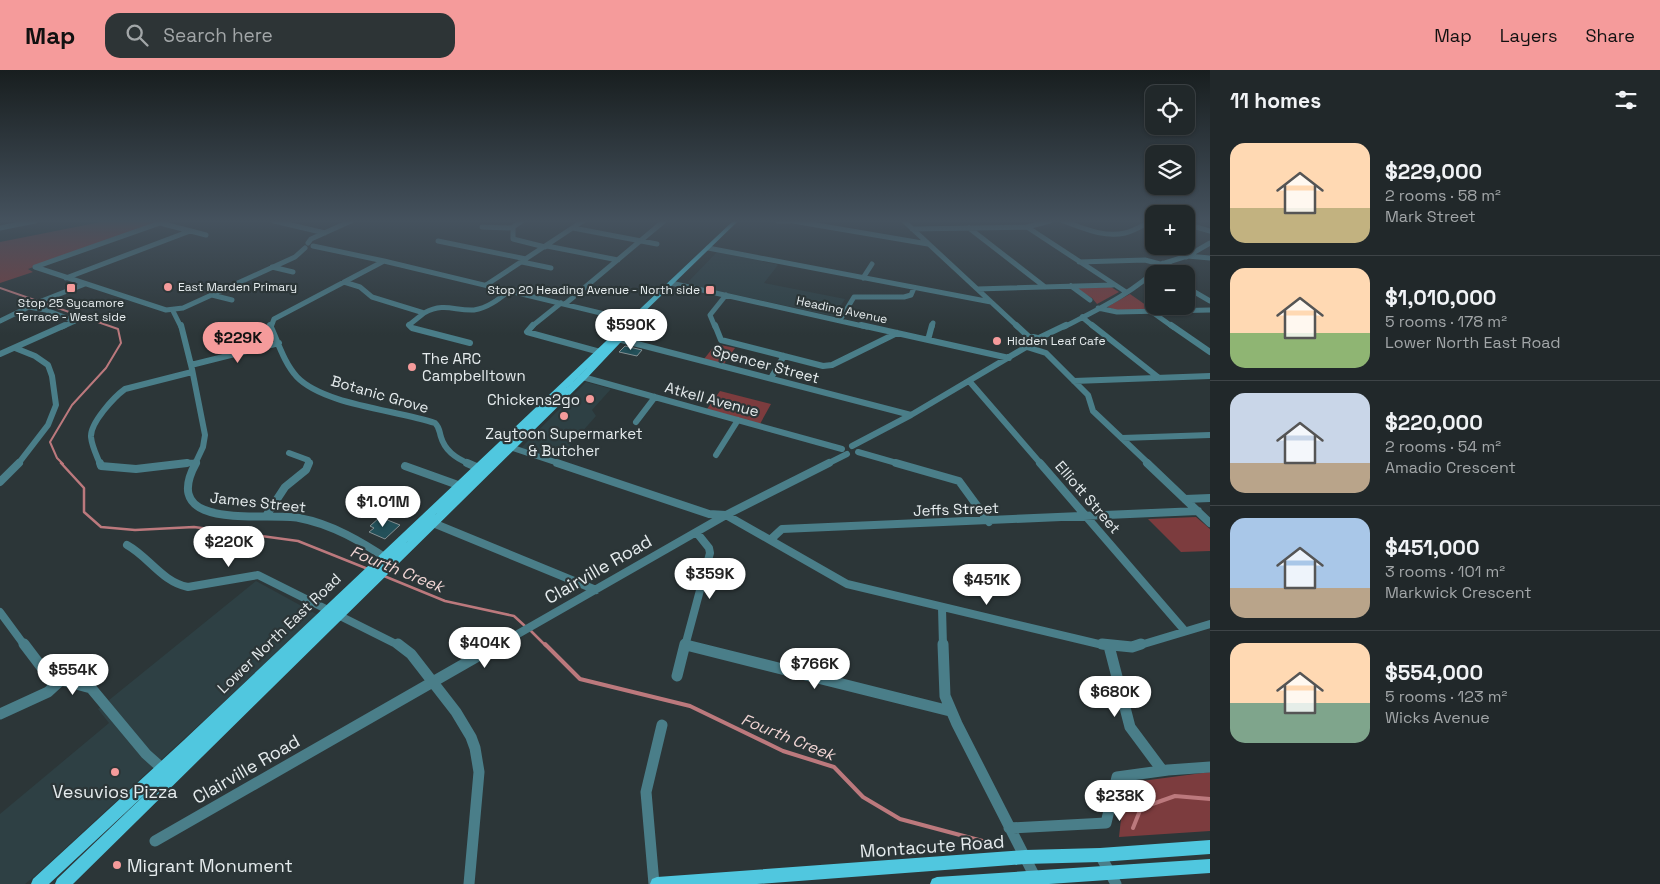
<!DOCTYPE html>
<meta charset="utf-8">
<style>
body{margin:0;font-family:"Space Grotesk",sans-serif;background:#2d3436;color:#f1f3f6;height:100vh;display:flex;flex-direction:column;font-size:19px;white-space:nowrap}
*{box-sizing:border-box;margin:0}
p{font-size:16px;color:#a2a6a8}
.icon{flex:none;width:28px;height:28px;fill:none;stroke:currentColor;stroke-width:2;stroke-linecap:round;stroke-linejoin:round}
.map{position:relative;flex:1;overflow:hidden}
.side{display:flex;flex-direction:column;background:#21282a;width:450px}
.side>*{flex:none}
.controls{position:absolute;left:1145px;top:15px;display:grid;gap:10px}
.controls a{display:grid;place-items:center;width:50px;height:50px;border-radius:10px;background:#21282a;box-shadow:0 1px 4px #0004,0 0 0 1px #3e4447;font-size:25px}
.price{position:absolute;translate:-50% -42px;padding:0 11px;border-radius:18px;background:#fff;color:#222;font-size:16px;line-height:32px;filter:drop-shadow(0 1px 2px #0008)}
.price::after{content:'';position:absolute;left:50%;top:30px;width:15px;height:11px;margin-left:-8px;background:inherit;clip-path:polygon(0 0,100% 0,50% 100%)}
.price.current{background:#f59b9b;color:#111}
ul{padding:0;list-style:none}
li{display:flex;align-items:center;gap:15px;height:125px;padding:0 20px}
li+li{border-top:1px solid #3e4447}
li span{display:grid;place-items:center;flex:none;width:140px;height:100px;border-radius:15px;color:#555}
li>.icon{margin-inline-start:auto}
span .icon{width:60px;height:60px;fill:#fffc;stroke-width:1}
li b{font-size:21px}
h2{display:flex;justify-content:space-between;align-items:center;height:60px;padding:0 20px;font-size:21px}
header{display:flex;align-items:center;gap:30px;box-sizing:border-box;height:70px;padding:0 25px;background:#f59b9b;color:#111}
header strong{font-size:24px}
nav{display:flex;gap:28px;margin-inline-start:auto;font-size:18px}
.search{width:350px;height:45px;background:#2d3436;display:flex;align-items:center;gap:12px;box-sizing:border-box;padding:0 18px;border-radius:15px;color:#a2a6a8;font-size:19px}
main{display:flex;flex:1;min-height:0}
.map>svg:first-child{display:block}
.built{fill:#2e4044}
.green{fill:#7c3c3e}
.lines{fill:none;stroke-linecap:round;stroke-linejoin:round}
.stream-far2{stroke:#bc797d;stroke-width:2}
.stream-far1{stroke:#bc797d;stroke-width:2.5}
.stream{stroke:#bc797d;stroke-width:4}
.building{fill:#235059;stroke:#849093}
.minor-far3{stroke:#4a7e89;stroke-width:5}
.minor-far2{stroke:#4a7e89;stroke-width:6}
.minor-far1{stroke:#4a7e89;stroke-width:8}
.minor{stroke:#4a7e89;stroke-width:11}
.major{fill:#50c7df;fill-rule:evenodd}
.poi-dot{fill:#f59b9b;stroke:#2c3638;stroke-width:2}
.labels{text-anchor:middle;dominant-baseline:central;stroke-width:4.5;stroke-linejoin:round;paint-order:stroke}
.far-poi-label{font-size:12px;fill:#e5ebed;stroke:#2c3638;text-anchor:start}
.far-street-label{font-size:12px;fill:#e5ebed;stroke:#2c3638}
.poi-label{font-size:15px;fill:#e5ebed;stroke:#2c3638;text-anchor:start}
.street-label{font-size:15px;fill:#e5ebed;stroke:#2c3638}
.water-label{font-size:16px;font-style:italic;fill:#f2d6d5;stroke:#2c3638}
.near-street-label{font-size:18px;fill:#e5ebed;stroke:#2c3638}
.near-poi-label{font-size:18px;fill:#e5ebed;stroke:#2c3638}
</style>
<header>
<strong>Map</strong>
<div class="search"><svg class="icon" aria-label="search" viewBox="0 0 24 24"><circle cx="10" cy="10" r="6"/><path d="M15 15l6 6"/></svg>Search here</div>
<nav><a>Map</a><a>Layers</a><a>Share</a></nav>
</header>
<main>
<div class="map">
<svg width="1210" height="814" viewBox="0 0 1210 814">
<rect width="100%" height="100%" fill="#2c3638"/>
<path class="built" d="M717,182l59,12 2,1 -14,18 81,16 -10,16 -3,1 -141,-31 -3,-3z
M586,312l25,7 -19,21 4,6 -38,43 -37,-11z
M256,511l62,34 -283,261 -10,8h-25v-70l109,-91 -11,-14z"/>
<path class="green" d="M106,151h55l-133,48 5,3 -33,11v-41z
M1111,217l8,5 -22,12 -5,-6 -15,-9 1,-1z
M1130,224l23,16 -35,1 -11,-4z
M716,274l19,4 -11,16 -20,-5z
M720,321l51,13 -11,20 -53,-15z
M1196,447l14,12v22l-29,1 -33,-33z
M1210,702v59l-91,6 5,-45 10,-10z"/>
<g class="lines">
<path class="stream-far2" d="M0,218l118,41 3,14 -15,25 -34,37 -22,37 7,16 6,6"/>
<path class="stream-far1" d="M61,393l23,25v24l17,15 34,3 59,-3 104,14 70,28
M384,506l61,25 69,15 12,11
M530,560l16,16"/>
<path class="stream" d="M545,574l35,35 110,27 93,45 51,16 29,30 37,22 90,24
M1133,758l8,-20 34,-12 35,3"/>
</g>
<path class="building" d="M625,276l17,4 -5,6 -18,-4z
M380,447l20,8 -15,14 -16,-7 5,-4 -4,-2z"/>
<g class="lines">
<path class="minor-far3" d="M274,151l51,12
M522,151l-9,6v12l32,8
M778,151h11
M793,151l135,23
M904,151l114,106
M1063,151c20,7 41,17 62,12 10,-2 18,-8 26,-12
M1186,154l24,7
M482,157l31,1
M1027,157l99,65
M0,158l35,-7
M573,158l84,16
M969,158l76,59
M912,159l115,-2 23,-6
M438,171l88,18
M308,173l3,-4 40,-18
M313,176l71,15 254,61
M547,176l71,14
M708,178l283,54
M1186,187l24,-14
M522,192l29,6
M1079,192l66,-2 15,4
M1163,193l10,4 -13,-2z
M1165,193l22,-7 23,2
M35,197l131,43 17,-2 112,-51 10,-9
M35,197l125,-44 46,12
M272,197l21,5
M66,208l124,-47
M863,208l9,-14
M344,212l16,5 12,10 52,16 -15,12 2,2
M671,213l196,44
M486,215l97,-64
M1071,216l19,14
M1186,217l24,14
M977,219l136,-4
M212,225l20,5
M565,234l99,-83
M29,237l17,3 29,11 -13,6
M1098,238l19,4 93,-2
M173,241l8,16
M1152,242l21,15
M424,243c21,-11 30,-2 50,-3 14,-2 25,-11 35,-19
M1082,247l12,10
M840,250l14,-23h50l7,-2 3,-7
M0,251l39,-19 46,-18
M271,257l3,-8 110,-58
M531,257l30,-24
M715,257l-5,-12 16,-20
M932,257l1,-4
M1064,257c33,-17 71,-35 97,-62"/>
<path class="minor-far2" d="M181,255l11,44 13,66 -2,12 -8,17
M270,255c8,17 14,38 27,52 27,28 100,33 138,46 5,5 4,8 6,14 4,14 16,22 29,27
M409,255l3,3 58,15
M533,255l-6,7 73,20
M715,255l6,15 102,26 9,-1 65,-32
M861,255l148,33
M1016,255l14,13
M1092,255l67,53
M1171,255l39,27
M1033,267l9,2 1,3 -7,1 -7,-4z
M614,268l297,77
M1039,268l27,-13
M928,270l4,-15
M1027,277l19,6 42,42 5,16 56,53
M15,278l20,8 13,9 4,11 4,29 -8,20 -30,39
M0,284l65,-29
M191,295l88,-22
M579,306l263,73
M771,308l13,-22
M1074,311l136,-5
M970,312l71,82
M636,352l19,-25
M1122,368l88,-3
M507,376l54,18
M852,376l59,-31 122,-72
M858,382l42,12
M289,383l19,7 1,4
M716,385l22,-35
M100,394c-3,-8 -8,-17 -9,-27 -1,-14 23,-40 34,-48l67,-17
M177,394l20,-2
M827,394l20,-10"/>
<path class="minor-far1" d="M100,393l1,3 35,3 51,-6
M196,393c-38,69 68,49 103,55 33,6 63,24 90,42
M467,393l14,6
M557,393l152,51 17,1 44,25 12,-11 416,-18
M896,393l63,18 30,41
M1040,393l145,168
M1147,393l63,60
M405,396l53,19
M0,412l19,-19
M1185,429l25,-1
M266,446l19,-29 21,-17 3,-7
M433,453l163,67
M770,470l77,44 260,62
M127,475c22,12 35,37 61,42l70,-12 142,71
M942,538l1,38
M0,542l25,34
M686,575l2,1
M497,576l229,-131 103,-52
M685,576l25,-93 -1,-5 -12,-15
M1137,576l73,-22"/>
<path class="minor" d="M24,574l22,29 15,7 30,8 55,66 19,17
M398,574l13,10 45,58 15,25 4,11 4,24 -10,112
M943,574l2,52 12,28 78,153
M1102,574l30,3 9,-3
M686,575l264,66
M1109,576l21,81 32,43
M677,606l8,-32
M0,644l48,-22 13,-12
M1009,758l97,-5 11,-46 51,-7 42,-3
M155,771l344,-197
M1100,785l16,29
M654,814l-8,-92 16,-67"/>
<path class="major" d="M733,151h5l-105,102 4,2 -51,54 -513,505h-18l2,-5 97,-93 -105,98h-18l2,-5 151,-139zM611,275l-31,30 -231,223z
M1210,770v14l-110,8 -75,2 -268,20h-107l2,-5 5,-2 368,-27 75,-2z
M1210,789v14l-161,11h-119l2,-5 5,-2z"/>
</g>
<linearGradient id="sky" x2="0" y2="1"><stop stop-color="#181e1f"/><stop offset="0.57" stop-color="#45525e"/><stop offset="1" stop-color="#45525e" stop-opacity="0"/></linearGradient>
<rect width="1210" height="265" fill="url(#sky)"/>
<g class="poi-dot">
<circle cx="168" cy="217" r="5"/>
<rect x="66" y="213" width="10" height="10" rx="2.5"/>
<rect x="705" y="215" width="10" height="10" rx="2.5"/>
<circle cx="997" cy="271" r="5"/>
<circle cx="412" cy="297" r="5"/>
<circle cx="590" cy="329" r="5"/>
<circle cx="564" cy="346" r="5"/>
<circle cx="115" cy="702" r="5"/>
<circle cx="117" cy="795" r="5"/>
</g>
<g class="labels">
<g class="far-poi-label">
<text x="178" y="217">East Marden Primary</text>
<text x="700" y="220" text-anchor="end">Stop 20 Heading Avenue - North side</text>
<text x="71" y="233" text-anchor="middle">Stop 25 Sycamore<tspan x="71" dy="14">Terrace - West side</tspan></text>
<text x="1007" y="271">Hidden Leaf Cafe</text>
</g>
<g class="far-street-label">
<text transform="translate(842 240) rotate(12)">Heading Avenue</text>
</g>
<g class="poi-label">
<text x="422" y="288">The ARC<tspan x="422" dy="17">Campbelltown</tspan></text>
<text x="580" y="329" text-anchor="end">Chickens2go</text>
<text x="564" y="363" text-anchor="middle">Zaytoon Supermarket<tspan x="564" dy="17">&amp; Butcher</tspan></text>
</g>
<g class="street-label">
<text transform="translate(766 294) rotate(15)">Spencer Street</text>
<text transform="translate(380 324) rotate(16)">Botanic Grove</text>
<text transform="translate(712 329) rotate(15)">Atkell Avenue</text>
<text transform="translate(1088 427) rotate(49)">Elliott Street</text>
<text transform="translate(258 432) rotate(6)">James Street</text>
<text transform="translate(956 439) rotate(-2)">Jeffs Street</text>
<text transform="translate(279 563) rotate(-44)">Lower North East Road</text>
</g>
<g class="water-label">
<text transform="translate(397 499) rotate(22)">Fourth Creek</text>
<text transform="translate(788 667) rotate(22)">Fourth Creek</text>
</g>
<g class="near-street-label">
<text transform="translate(598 499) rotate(-30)">Clairville Road</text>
<text transform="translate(246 699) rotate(-30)">Clairville Road</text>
<text transform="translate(932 776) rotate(-4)">Montacute Road</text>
</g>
<g class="near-poi-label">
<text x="115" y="721">Vesuvios Pizza</text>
<text x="127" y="795" text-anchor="start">Migrant Monument</text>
</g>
</g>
</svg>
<div class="controls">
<a><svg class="icon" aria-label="locate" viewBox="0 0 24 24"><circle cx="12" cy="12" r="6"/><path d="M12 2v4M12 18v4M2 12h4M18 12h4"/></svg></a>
<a><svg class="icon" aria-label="layers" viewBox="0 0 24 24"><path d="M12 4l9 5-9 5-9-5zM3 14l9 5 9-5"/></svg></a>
<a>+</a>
<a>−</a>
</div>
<b class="price" style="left:631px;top:281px">$590K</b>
<b class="price current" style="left:238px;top:294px">$229K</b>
<b class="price" style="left:383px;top:458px">$1.01M</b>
<b class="price" style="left:229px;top:498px">$220K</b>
<b class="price" style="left:710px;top:530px">$359K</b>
<b class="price" style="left:987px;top:536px">$451K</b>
<b class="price" style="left:485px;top:599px">$404K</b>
<b class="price" style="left:815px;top:620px">$766K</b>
<b class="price" style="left:73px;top:626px">$554K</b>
<b class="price" style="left:1115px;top:648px">$680K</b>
<b class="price" style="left:1120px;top:752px">$238K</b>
</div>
<section class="side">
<h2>11 homes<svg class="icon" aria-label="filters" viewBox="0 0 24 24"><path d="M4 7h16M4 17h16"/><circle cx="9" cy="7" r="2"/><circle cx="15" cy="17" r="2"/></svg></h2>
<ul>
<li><span style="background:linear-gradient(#ffd9b3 65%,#c2b280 0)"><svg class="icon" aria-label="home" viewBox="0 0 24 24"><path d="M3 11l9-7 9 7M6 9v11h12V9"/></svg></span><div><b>$229,000</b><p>2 rooms · 58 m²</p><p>Mark Street</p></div></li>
<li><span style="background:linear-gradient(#ffd9b3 65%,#8fb573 0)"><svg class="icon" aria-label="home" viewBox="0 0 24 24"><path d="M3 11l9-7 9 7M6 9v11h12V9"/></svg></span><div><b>$1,010,000</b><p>5 rooms · 178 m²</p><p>Lower North East Road</p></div></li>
<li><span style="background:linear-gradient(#c9d6e8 70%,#b9a48a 0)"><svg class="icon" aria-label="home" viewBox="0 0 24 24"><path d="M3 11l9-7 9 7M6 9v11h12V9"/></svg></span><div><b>$220,000</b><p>2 rooms · 54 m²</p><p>Amadio Crescent</p></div></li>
<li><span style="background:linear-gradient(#a9c7e8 70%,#b9a48a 0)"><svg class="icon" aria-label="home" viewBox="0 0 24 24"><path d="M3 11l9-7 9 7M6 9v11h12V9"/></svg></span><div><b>$451,000</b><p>3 rooms · 101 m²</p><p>Markwick Crescent</p></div></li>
<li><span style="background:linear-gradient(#ffd9b3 60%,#7fa58c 0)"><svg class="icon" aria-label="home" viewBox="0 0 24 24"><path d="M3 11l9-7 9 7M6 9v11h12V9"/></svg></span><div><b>$554,000</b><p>5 rooms · 123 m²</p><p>Wicks Avenue</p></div></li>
</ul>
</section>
</main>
